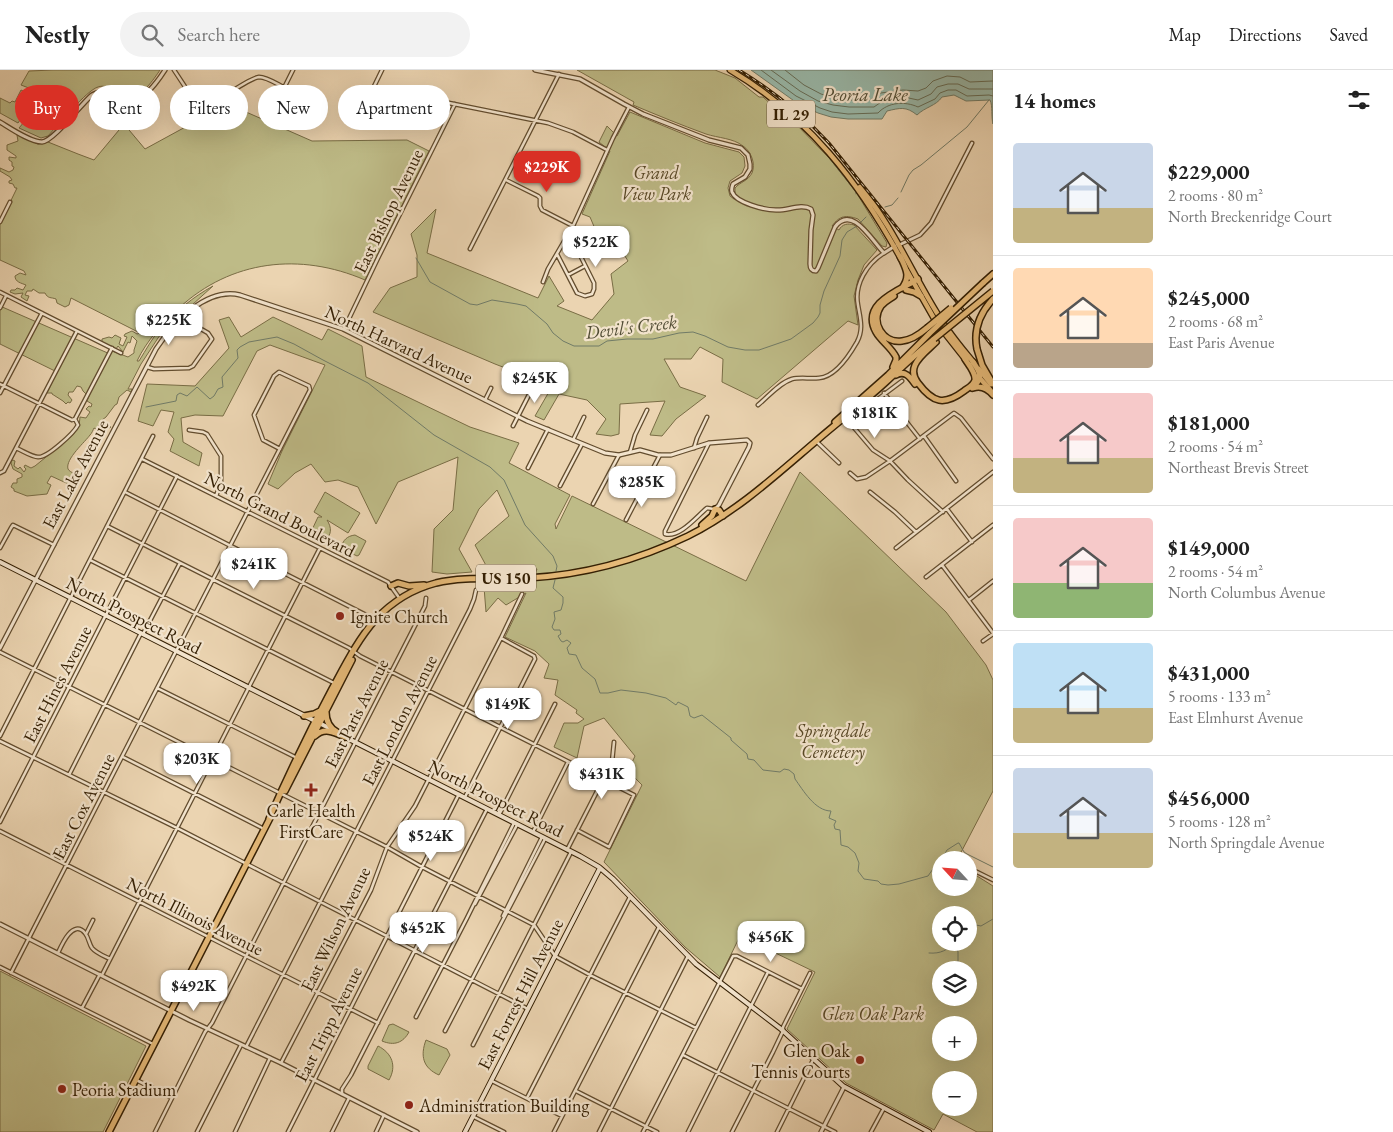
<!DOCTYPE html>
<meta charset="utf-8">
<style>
body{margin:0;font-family:"EB Garamond",serif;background:#f2f2f2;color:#222;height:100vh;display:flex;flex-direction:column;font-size:19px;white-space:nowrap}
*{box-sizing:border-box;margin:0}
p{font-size:16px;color:#767676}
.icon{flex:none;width:28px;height:28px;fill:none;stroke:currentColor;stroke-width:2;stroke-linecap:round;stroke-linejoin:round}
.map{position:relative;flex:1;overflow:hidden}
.sheet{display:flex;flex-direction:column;background:#fff;width:400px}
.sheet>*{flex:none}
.hud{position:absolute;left:15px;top:15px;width:475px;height:45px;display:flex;gap:10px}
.needle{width:32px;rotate:296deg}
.tools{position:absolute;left:932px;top:781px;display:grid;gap:10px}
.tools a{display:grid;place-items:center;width:45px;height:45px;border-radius:50%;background:#fff;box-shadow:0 5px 20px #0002;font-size:25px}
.price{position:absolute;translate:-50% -42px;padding:0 11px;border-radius:10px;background:#fff;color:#222;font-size:16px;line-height:32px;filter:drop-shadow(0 1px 2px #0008)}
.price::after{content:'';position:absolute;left:50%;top:30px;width:15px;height:11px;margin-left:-8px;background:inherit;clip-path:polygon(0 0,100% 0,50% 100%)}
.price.current{background:#d93025;color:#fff}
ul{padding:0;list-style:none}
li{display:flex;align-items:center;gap:15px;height:125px;padding:0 20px}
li+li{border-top:1px solid #e0e0e0}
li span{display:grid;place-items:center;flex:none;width:140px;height:100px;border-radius:5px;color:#555}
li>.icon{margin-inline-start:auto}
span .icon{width:60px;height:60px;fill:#fffc;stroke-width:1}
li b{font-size:21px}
h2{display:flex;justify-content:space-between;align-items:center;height:60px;padding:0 20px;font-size:21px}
.pill{padding:0 18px;border-radius:22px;background:#fff;box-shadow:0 5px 20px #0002;font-size:18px;line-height:45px}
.pill.current{background:#d93025;color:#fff}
header{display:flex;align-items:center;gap:30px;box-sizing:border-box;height:70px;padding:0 25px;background:#fff;border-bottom:1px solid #e0e0e0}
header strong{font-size:24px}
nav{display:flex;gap:28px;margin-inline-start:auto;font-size:18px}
.search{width:350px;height:45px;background:#f2f2f2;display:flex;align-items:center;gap:12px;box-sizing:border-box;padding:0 18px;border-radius:28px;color:#767676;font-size:19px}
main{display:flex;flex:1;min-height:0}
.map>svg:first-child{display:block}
.green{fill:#bebb87;stroke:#796d45;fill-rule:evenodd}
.water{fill:#99b8a9;stroke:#717b67}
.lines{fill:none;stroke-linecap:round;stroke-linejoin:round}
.shore{stroke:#666c56;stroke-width:1}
.stream{stroke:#717b67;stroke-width:1}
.minor-casing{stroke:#624c2e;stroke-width:5}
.tertiary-casing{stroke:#624c2e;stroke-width:5.5}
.secondary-casing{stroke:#341f03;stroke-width:6}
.primary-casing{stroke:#341f03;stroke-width:7}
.trunk-casing{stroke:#341f03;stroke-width:8}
.minor{stroke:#f2e3cc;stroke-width:2.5}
.tertiary{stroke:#f2e3cc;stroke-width:3}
.secondary{stroke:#f2e3cc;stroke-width:4}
.primary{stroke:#e6ba78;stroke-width:4.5}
.trunk{stroke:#e6ba78;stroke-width:5}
.rail-casing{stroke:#341f03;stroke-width:3}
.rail{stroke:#f2e3cc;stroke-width:1;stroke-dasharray:4;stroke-linecap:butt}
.trunk-bridge-casing{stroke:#341f03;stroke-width:8;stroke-linecap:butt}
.trunk-bridge{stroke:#e6ba78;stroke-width:5}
.poi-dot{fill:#8f2418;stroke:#f2e3cc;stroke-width:2}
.labels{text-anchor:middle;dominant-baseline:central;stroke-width:4.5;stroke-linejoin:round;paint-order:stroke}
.shield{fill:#f2e3cc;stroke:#6d5a3f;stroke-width:1}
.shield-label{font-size:16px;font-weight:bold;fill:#341f03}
.park-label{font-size:18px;font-style:italic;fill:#564624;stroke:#f2e3cc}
.street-label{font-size:18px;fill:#341f03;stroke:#f2e3cc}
.poi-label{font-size:18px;fill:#341f03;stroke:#f2e3cc;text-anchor:start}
.water-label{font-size:19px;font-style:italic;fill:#524d35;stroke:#f2e3cc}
</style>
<header>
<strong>Nestly</strong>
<div class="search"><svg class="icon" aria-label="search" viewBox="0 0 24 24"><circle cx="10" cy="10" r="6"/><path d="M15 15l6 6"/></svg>Search here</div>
<nav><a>Map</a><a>Directions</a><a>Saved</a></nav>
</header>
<main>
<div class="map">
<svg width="993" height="1062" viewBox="0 0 993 1062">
<rect width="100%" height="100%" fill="#ebd4b1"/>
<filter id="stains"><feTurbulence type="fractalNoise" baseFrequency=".004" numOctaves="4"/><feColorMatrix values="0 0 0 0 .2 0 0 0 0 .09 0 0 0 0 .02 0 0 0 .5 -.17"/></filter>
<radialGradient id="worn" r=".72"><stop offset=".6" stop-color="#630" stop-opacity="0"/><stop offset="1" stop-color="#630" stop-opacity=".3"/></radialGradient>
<path class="green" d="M53,0h107c-6,9 -19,28 -31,28 -6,1 -12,-4 -17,-7 -5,-4 -8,-6 -14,-4 -11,3 -41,39 -50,49l-7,2 -22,-10 16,-19 -1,-13 -6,12 -10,15 -18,-10v-15l10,5 2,-2 3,1 6,-12 13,6v-6l-13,-5 8,-14z
M577,0h138l20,8 24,19h4l10,9 18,13 39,40 26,33 31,51 -1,4 -4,-1 -24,-27c-12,-4 -18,-4 -26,7l7,4c3,-6 9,-7 15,-5l23,25 -13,15 -6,15 -4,16 4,29 -10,-4 -91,78 -35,-17 1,-23 -23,-12 -9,12h-27l16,28 26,9 -30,23 -14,17 -12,-1 15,-34 -45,3 -1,30 -8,2 -15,-2 10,-15 -19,-19 -28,-6 -15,26 -9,-4 15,-26 -24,-14 -31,-12 -122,-52 17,-24 27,-11v-22l-6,-21 25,-25 -9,44 111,45 11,-22 15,25 -7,5 35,14 22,-26 -3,-20 17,-13 -5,-8 -17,2 -16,-38 -8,-3 28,-63 -11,-9 8,-16 10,10 13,-24 75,31 34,9 5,5 1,9 -3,7 -12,8 -2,7 2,8 4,3 3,-4 -2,-2v-5c5,-6 13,-7 17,-15 4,-9 -1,-22 -9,-27 -10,-8 -25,-8 -37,-12 -25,-9 -49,-19 -73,-29l1,-3z
M221,31l91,40 95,-1 22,11 -64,129c-65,-28 -134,-20 -186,28 -16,15 -32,32 -42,53h2c7,-11 13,-23 22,-33 15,-17 32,-31 52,-42l-21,19 -22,17 -12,16 -17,26 -13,25h4l-1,3 -4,-2 -8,7 -2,7 -2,1 -9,12 -4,3v3l9,4 -2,1 -9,-4 -4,5 -2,-1c-1,2 -2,5 -4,7 -4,6 -25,24 -22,34 2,4 11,6 14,8l-7,10 -24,-11 -4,7 4,2 -4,9 -20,2 -13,-5v-2l-3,-2 2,-4h4v-4l5,-2v-3l-9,-5 -2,-6v-2l2,-1 2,1 -1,5 4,3 2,-2 4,5 2,-3 -2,-2 1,-2 6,3 4,-2 38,-31 6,-9 1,-9 6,1 4,-6 -4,-3 3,-3 2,1 1,-3 -5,-3 4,-10 -2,-2 -3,5 -3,-3 -2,-4 -4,-1 -4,6h-4l-1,3 4,5 -2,3 -2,-1 -2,2 -3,-3 -11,-7v-1h-5l10,-21 -57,-28v-38l110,48 2,-3 16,6 6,-4v-3l3,-9 -5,-5 -2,7 -2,-1 -5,10 -5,-6 -2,3 -14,-7v-3l7,-2 3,1 3,-3 6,3 -2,6 4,2 4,-9 -3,-1 1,-2 7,-3 5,3 3,-1 -69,-35 -2,7 -4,2 -8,-4 -1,-4c-5,-2 -8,0 -11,-6h-6l-6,-4 -1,2h-5l-2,4 4,1 -2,5 -6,-4 2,-4 -8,1 -5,-2 1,-2h4l2,-2 6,2 3,-5c-5,-2 -11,-3 -11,-9l5,-3 6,2 -2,-4 -24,-11v-37l17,-35h-2l-2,-4 -4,-1v-2l3,-1 -2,-3 -10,-6v-3l9,4 4,-2 1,-3 -2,-1v-4l-3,-2v-3l7,1v-2l-9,-6v-5l11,-4 -1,-6 21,9 10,-2 30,12 16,6 30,-36 21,25 44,-24z
M229,247l12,20 32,-20 49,23 6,-11 34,17 4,31 104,50 49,16 -10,20 61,32 -15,29 1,5 16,-33 174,85 54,-109 146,140 40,53 7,15v111l-36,69h-16v28h28v-17l24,15v246h-16l-34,-18 -9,16 -88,-47 -59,-54 28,-57 -75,-36 -20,41 -35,-30 -81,-85 38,-77 -14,-14 7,-15 -31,-38 -20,8 -7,32 -23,-11 10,-24h14l6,-4 -8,-6 1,-3 -22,-15 3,-15 -14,-2 5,-14 -14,-13 -30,-14 21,-44 -20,12 -8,-7 -12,14 -2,-25 47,-4 6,-14 -48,2 -14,-26 34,-29 -12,-26 -18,19 -20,40 13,23 -25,2 -15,-2 2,-43 19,-19 5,-53 -60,25 -22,42 -18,-37 -20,-7 -13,2 -14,-18 -16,9 -17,16 -10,-5 14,-33 43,-86 -55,-20 -13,6 -34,65 -28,-1 -14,3 2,24 19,11 -3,13 -29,-15 4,-12 -6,-7 6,-20 -13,-2 -8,16 -15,-5 9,-37 48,2 34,-38 -10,-28zM941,845h28v27h-28zM941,900h28v28h-28zM941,955h28v27h-28zM941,1010h28v28h-28z
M325,422l35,21 -12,20 -21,-13c5,8 5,15 -3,21l-13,-7v-2l7,-15h4l-8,-5z
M355,465l11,6 -7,14 -2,1 -16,-8c2,-8 6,-12 14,-13z
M0,901l146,75 -43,86h-103z
M393,954l16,8c-6,11 -15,14 -27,9l7,-16z
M426,970l21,9 3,6 -11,20c-16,-7 -19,-19 -13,-35z
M378,976c14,7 19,20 11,34l-21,-11v-3z"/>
<path class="water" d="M751,0h242v54c-2,-7 0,-18 -3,-24l-24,1 -12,-6 -12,2c-6,9 -17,10 -25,18 -11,-9 -17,-7 -30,-4l-5,8h-34l-17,-2 -13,-4 -21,-10z"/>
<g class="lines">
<path class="shore" d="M761,0l35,26 24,12 12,4 16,2 30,-1c10,-11 27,-12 40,-6l17,-8 5,-6 8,-3h8l11,6 22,-1 4,1
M771,0l29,21 18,10 15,4 16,2h25l10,-7 20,-3 14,3 13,-6 6,-7 11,-3h10l11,5h24
M785,0l19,15 17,9 14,4 15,2h20l11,-7 22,-3 15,1 8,-3 7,-7 14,-5 13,1 10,5 23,-1"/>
<path class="stream" d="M787,56l3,-2
M830,89l26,33v2
M901,122l8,-17 4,-5 8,-5 46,-38 22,-27
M885,137l7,-2 6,-7
M416,188l14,24 40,22 7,1 15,-5 25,4 9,2 21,18 6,9 10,8 11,5h25l8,-5 20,-2h26l26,-6 14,-1 12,4 23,11 17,3h14l32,-11 22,-16 5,-6 2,-4v-8l4,-14 16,-35 2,-16 5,-8 10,-6 9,-9
M146,337l30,-6 1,-6 3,-2 7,3 10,-9 13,12 4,-3 4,-7 5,-2 -1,-10 16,-19 -1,-8 3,-3 9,-5 28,-5 17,7 29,16 45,23 66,52 56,32 14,13 21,45 28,31 4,10 -1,5
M555,510l-2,8 10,9v6l-2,7 -7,2 1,7 -3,8 2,3h6l1,4 -3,2 3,5 2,1 4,-2 4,3 -4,5 2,6 7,1 6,13 13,11 5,14h8l13,-3 25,3 20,5 10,7 2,-3 10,5 2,9 4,2 8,-3 29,23v2l16,14 1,5 6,1 9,10 17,2 4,-3 5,1 5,4 1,5c8,11 20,32 36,32l-2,7 7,3 -2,4 1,4 5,1 1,15 7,2 7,6 4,10 -1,8 6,8 14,2 3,3 7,1 11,-1 29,-8 7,-10 6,-6
M942,789l5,-9 11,-7h1l5,9 3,2 26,13
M969,862l7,-7 5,1 12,-7
M956,873l2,9v14
M929,883c12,1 18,-3 27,-11"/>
<g class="minor-casing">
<path id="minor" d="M174,0l25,38
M382,0l-18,37 1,3h7l41,-12 36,5 99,20 25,9 34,18
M281,24l37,16
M220,29c8,-5 30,-21 39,-22 8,0 18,7 26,11
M275,36l18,-36
M506,110l32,16 2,2v8l2,4 31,16
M0,152l10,-20
M899,175l21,-10 11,-12 41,-80
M470,179l89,-175
M557,184l20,39 8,3 7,-2 2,-5v-6l-25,-50
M568,205l17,-9
M543,212l5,-13 25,-43 40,-88 16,-31
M0,222l121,61
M0,238l6,-12
M344,259l35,-73 76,-152
M147,297l7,2 35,-1 4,-2 19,-27 -4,-6 -26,-15
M902,311l-48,36 -4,6 23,27 17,11 18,19 35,32
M0,314l72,36 3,-1
M0,323l42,-80
M884,323l36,46
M485,330l6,-12
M758,335c10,-8 21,-22 34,-26 8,-2 18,0 27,-1 16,-1 30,-22 38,-36 7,-13 3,-24 1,-37 -4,-21 9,-41 26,-52
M75,349l37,-71
M513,356l22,-43
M189,360l14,2 4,2 14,22v27l-5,13
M924,366l32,45
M573,370l11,-23
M816,371l23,22
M709,373l-44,88v3c15,4 32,-18 42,-26l7,1
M16,378c7,3 16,9 22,9 9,1 36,-24 40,-32l-3,-6
M694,378l3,-10 10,-21
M630,382l5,-17 12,-25
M142,389l246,123 12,17
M528,398l20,-39
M0,403l4,-2 73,-140
M850,403l7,6 9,-2 24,-16 64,-48 7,5 32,41
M560,416l22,-42
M125,422l249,127
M870,422l25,20 21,20
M593,434l26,-49
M947,439l25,33
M626,450l34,-65
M107,456l242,122 11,8 274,139 -25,52 -32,-17
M0,478l11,-20 2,-3 41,20
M896,478l97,-76
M90,490l244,123
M942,495l51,68
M926,507l67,-52
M969,530l24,-19
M143,564l37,-71
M983,571l10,-7
M0,582l387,195 35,20 112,58 21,31 35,19 106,53
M157,618l140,70
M0,666l153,-300
M0,671l177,87 351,181
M123,687l141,72
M69,705l72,-142
M465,727l70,-138 -1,-3 -33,-18
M499,745l56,-111
M0,752l177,-346
M0,761l378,192
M533,762l35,-70
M567,780l45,-88 2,-20
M969,798l24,12
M475,834l42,-79
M503,846l39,-79
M86,864l7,-14
M58,883c4,-9 15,-34 27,-20 4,5 4,11 7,15 4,5 12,8 18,11
M0,897l153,77
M11,903l299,-583 -1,-4 -30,-14 -5,4 -20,39 9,25 17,9
M102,905l218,-427
M82,938l18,-34
M416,947l51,-99 47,-95
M445,961l100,-192
M473,975l98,-193
M246,977l224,-438 4,-10 2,-9
M683,985l152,77
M281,993l90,-173 16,-43 28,-41 86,-168 21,-44
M136,1010l19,9
M492,1011l70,35
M157,1020l15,8
M576,1021l81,41
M342,1024v-5l9,-14 136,-266
M527,1028l103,-201
M474,1047l30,15
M155,1062l50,-100 7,-9 213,-417 1,-8
M197,1062l44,-87
M235,1062l35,-74
M288,1062l171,-338
M332,1062l17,-34
M376,1062l8,-17
M554,1062l105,-205
M599,1062l89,-176
M643,1062l90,-176h4l65,33
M688,1062l80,-160
M732,1062l41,-80 10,-21v-4l27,-54
M777,1062l36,-72
M871,1062l13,-24"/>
</g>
<g class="tertiary-casing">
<path id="tertiary" d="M535,0l45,9 44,25 19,10 66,26 32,8 7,7 2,9v5l-5,8 -12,7c-1,3 -2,5 -1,8 4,11 33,18 44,18 11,1 25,-7 35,-1l2,6 -2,15 -1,34c0,4 1,7 6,7l2,-3 17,-41c17,-23 37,14 49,26l11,-7
M0,52c10,6 30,20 42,20 12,-1 39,-38 50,-47 16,-9 19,5 33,7 16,3 33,-21 40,-32
M0,578l156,-299c17,-26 50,-62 84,-54l103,34 184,92 78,32 14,2 21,-5 18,5h13l38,-12 38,-3 3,3 -1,4 -30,58 -4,4
M0,854l189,96 92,43 136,69
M821,1062l23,-45"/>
</g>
<g class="secondary-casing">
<path id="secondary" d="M0,492l333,168
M343,666l237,120 19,11 14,12 83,85 85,65 62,57 86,46
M465,1062l135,-264"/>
</g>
<g class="primary-casing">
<path id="primary" d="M730,0c78,46 129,112 171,189
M860,117c32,38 51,84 77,126 10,18 24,34 37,50
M907,201l29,51 30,38
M979,299l12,15
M978,306l13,15"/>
</g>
<g class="trunk-casing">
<path id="trunk" d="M900,186c6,13 11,20 2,32
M983,213l10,-9
M906,220l8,2 7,4
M894,226c-4,3 -9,5 -13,10 -11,16 2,38 21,35 10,-1 18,-7 25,-13
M936,272c-7,7 -17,14 -21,23 -3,7 -1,13 3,18 15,20 26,23 46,8 4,-3 10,-6 11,-11 1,-7 -7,-16 -10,-21
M977,279l5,16 11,19
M893,297l3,-7v-3c-5,-10 -15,-16 -20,-25 -16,-29 24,-42 42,-53
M896,305c9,-5 14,2 19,9
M972,318c11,-9 9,-15 1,-26
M973,318c8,-3 15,1 20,7
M835,352l53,-47 42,-42
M702,455l10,-9 3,-7 4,1 4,6
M391,516l7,-3 11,3 15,-1
M326,642c0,9 4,16 11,20
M304,646l10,-2 6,-3
M315,666c9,-9 19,-4 30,1
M285,721l67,-131
M269,749c19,-44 40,-87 63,-130 13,-24 26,-50 44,-70 16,-17 37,-30 60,-36 30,-7 61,-3 92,-5 55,-3 110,-18 160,-42 48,-24 86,-59 127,-94 23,-20 47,-38 70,-59 16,-15 32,-30 49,-44
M109,1062l161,-314"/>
</g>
<use href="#minor" class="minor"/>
<use href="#tertiary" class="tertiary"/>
<use href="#secondary" class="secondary"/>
<use href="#primary" class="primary"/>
<use href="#trunk" class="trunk"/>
<g class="rail-casing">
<path id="rail" d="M739,0c33,20 63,44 90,73l164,204"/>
</g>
<use href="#rail" class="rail"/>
<g class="trunk-bridge-casing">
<path id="trunk-bridge" d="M927,258l24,-20
M930,263l53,-50
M934,269l59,-48
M977,279c-4,-20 3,-36 16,-50"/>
</g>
<use href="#trunk-bridge" class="trunk-bridge"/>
</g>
<g class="poi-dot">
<circle cx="340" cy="546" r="5"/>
<path d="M308.5 712.5h5v5h5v5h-5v5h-5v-5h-5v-5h5z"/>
<circle cx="860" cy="990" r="5"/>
<circle cx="62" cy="1019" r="5"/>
<circle cx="409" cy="1035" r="5"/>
</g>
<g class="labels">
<g class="shield">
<rect x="767" y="30.5" width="48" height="27" rx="4"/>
<rect x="476" y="494.5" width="60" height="27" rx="4"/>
</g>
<g class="shield-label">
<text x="791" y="44">IL 29</text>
<text x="506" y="508">US 150</text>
</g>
<g class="park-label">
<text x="656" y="102">Grand<tspan x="656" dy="21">View Park</tspan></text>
<text x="833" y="660">Springdale<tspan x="833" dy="21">Cemetery</tspan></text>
<text x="873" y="943">Glen Oak Park</text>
</g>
<g class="street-label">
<text transform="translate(388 141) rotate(-64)">East Bishop Avenue</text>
<text transform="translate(399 274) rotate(25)">North Harvard Avenue</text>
<text transform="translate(75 404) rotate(-62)">East Lake Avenue</text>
<text transform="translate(280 444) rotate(27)">North Grand Boulevard</text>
<text transform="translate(134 545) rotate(27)">North Prospect Road</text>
<text transform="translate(57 614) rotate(-63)">East Hines Avenue</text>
<text transform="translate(356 643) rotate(-63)">East Paris Avenue</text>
<text transform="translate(399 650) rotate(-63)">East London Avenue</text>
<text transform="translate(496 728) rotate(27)">North Prospect Road</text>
<text transform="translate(83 736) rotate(-63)">East Cox Avenue</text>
<text transform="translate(195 846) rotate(27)">North Illinois Avenue</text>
<text transform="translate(335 859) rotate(-64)">East Wilson Avenue</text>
<text transform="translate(520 924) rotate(-63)">East Forrest Hill Avenue</text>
<text transform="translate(328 954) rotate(-63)">East Tripp Avenue</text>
</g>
<g class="poi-label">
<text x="350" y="546">Ignite Church</text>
<text x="311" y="740" text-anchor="middle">Carle Health<tspan x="311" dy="21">FirstCare</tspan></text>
<text x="850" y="980" text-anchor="end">Glen Oak<tspan x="850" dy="21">Tennis Courts</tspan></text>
<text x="72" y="1019">Peoria Stadium</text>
<text x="419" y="1035">Administration Building</text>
</g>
<g class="water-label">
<text x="865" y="24">Peoria Lake</text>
<text transform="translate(631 257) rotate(-7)">Devil's Creek</text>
</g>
</g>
<rect width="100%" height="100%" filter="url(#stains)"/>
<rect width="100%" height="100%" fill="url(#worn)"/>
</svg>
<div class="tools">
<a><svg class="needle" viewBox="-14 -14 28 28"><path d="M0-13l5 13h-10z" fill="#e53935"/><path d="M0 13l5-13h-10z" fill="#767676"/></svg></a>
<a><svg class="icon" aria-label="locate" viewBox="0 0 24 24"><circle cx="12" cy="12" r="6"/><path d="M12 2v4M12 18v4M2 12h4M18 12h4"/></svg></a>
<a><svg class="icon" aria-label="layers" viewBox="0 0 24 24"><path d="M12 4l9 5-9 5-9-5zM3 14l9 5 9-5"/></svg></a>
<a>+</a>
<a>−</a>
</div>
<b class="price current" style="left:547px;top:123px">$229K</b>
<b class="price" style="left:596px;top:198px">$522K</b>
<b class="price" style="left:169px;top:276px">$225K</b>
<b class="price" style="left:535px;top:334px">$245K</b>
<b class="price" style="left:875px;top:369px">$181K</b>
<b class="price" style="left:642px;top:438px">$285K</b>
<b class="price" style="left:254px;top:520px">$241K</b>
<b class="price" style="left:508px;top:660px">$149K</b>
<b class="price" style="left:197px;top:715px">$203K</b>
<b class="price" style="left:602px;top:730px">$431K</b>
<b class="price" style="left:431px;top:792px">$524K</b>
<b class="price" style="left:423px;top:884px">$452K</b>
<b class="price" style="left:771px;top:893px">$456K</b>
<b class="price" style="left:194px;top:942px">$492K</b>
<div class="hud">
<a class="pill current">Buy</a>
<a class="pill">Rent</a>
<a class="pill">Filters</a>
<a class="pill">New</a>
<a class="pill">Apartment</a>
</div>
</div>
<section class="sheet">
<h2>14 homes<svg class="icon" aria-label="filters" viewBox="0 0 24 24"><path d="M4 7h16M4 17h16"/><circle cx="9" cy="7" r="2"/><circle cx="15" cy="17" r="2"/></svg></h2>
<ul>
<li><span style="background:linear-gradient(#c9d6e8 65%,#c2b280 0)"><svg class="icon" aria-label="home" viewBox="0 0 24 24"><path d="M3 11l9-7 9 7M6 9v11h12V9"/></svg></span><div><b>$229,000</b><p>2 rooms · 80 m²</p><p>North Breckenridge Court</p></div></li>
<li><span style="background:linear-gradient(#ffd9b3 75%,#b9a48a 0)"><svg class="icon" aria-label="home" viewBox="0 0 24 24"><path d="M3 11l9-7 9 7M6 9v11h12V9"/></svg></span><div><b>$245,000</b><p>2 rooms · 68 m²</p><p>East Paris Avenue</p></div></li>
<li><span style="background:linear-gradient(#f6c9c9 65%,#c2b280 0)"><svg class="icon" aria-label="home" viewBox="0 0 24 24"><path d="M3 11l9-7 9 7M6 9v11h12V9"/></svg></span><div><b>$181,000</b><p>2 rooms · 54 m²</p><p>Northeast Brevis Street</p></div></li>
<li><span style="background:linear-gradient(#f6c9c9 65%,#8fb573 0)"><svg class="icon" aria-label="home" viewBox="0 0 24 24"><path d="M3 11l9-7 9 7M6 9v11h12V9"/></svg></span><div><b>$149,000</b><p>2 rooms · 54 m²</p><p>North Columbus Avenue</p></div></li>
<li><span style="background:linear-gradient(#bfe0f5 65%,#c2b280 0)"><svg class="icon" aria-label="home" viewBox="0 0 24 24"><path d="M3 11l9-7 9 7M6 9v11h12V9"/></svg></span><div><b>$431,000</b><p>5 rooms · 133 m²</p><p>East Elmhurst Avenue</p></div></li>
<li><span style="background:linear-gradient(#c9d6e8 65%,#c2b280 0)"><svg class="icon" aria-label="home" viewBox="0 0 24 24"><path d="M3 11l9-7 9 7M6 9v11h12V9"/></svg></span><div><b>$456,000</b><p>5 rooms · 128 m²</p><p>North Springdale Avenue</p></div></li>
</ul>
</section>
</main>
